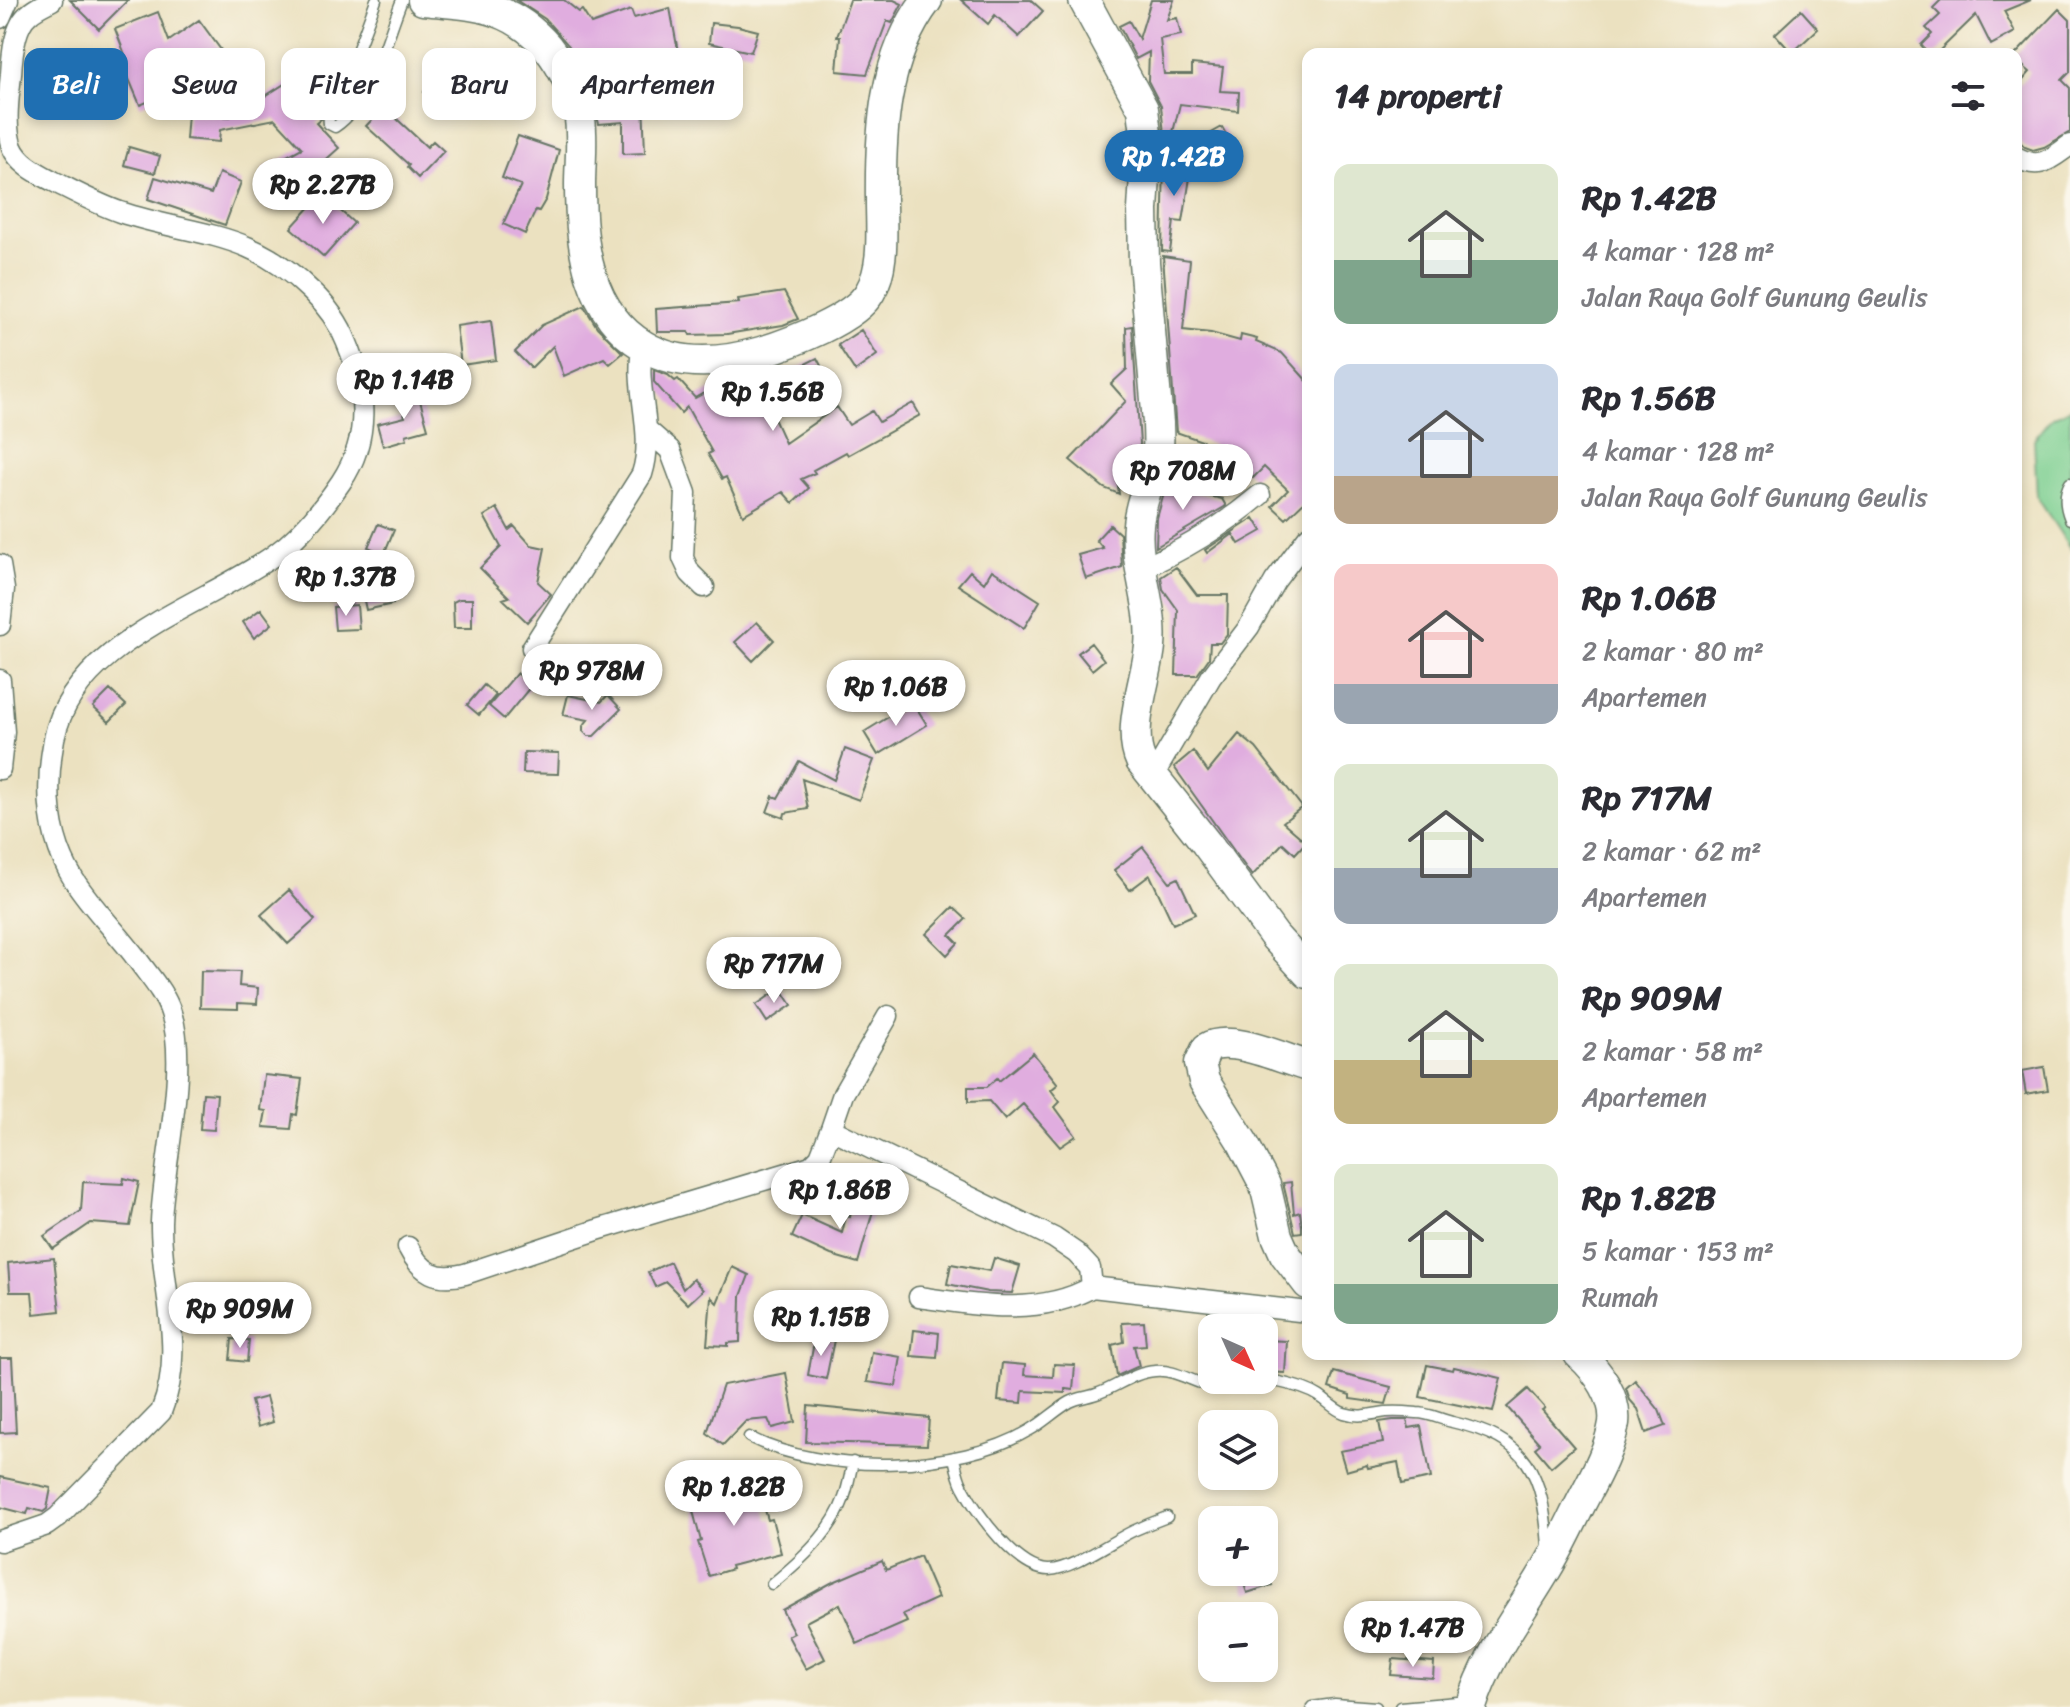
<!DOCTYPE html>
<html lang="id">
<meta charset="utf-8">
<style>
body{margin:0;font-family:Sriracha,sans-serif;background:#f7f7f7;color:#2b2b33;height:100vh;display:flex;flex-direction:column;font-size:30px;white-space:nowrap}
*{box-sizing:border-box;margin:0}
p{font-size:26px;color:#7c7c81}
.icon{flex:none;width:44px;height:44px;fill:none;stroke:currentColor;stroke-width:2;stroke-linecap:round;stroke-linejoin:round}
.map{position:relative;flex:1;overflow:hidden}
.panel{position:absolute;left:1302px;top:48px;width:720px;height:1312px;display:flex;flex-direction:column;background:#fff;border-radius:16px;box-shadow:0 4px 12px #0003}
.panel>*{flex:none}
.banner{position:absolute;left:24px;top:48px;width:760px;height:72px;display:flex;gap:16px}
.needle{width:52px;rotate:135deg}
.controls{position:absolute;left:1198px;top:1314px;display:grid;gap:16px}
.controls a{display:grid;place-items:center;width:80px;height:80px;border-radius:16px;background:#fff;box-shadow:0 4px 12px #0003;font-size:40px}
.price{position:absolute;translate:-50% -68px;padding:0 18px;border-radius:28px;background:#fff;color:#222;font-size:26px;line-height:52px;filter:drop-shadow(0 2px 4px #0008)}
.price::after{content:'';position:absolute;left:50%;top:48px;width:24px;height:18px;margin-left:-12px;background:inherit;clip-path:polygon(0 0,100% 0,50% 100%)}
.price.on{background:#1f6fb2;color:#fff}
ul{padding:0;list-style:none}
li{display:flex;align-items:center;gap:24px;height:200px;padding:0 32px}
li span{display:grid;place-items:center;flex:none;width:224px;height:160px;border-radius:16px;color:#555}
li>.icon{margin-inline-start:auto}
span .icon{width:96px;height:96px;fill:#fffc;stroke-width:1}
li b{font-size:34px}
h2{display:flex;justify-content:space-between;align-items:center;height:96px;padding:0 32px;font-size:34px}
.tag{padding:0 28px;border-radius:16px;background:#fff;box-shadow:0 4px 12px #0003;font-size:28px;line-height:72px}
.tag.on{background:#1f6fb2;color:#fff}
.map>svg:first-child{display:block}
.green{fill:#7dcf91;stroke:#4e8662;stroke-width:2}
.building{fill:#e0addf}
.lines{fill:none;stroke-linecap:round;stroke-linejoin:round}
.lane-casing{stroke:#667665;stroke-width:13}
.street-casing{stroke:#667665;stroke-width:23}
.secondary-casing{stroke:#667665;stroke-width:33}
.lane{stroke:#fff;stroke-width:10}
.street{stroke:#fff;stroke-width:20}
.secondary{stroke:#fff;stroke-width:30}
</style>
<div class="map">
<svg width="2070" height="1707" viewBox="0 0 2070 1707">
<rect width="100%" height="100%" fill="#fbf7ec"/>
<filter id="ink" filterUnits="userSpaceOnUse"><feTurbulence type="fractalNoise" baseFrequency=".0125" numOctaves="2"/><feDisplacementMap in="SourceGraphic" scale="16" xChannelSelector="R" yChannelSelector="G"/><feConvolveMatrix kernelMatrix="1 2 1 2 8 2 1 2 1" color-interpolation-filters="sRGB"/></filter>
<filter id="wash" filterUnits="userSpaceOnUse"><feTurbulence type="fractalNoise" baseFrequency=".006" numOctaves="4" result="noise"/><feDisplacementMap in="SourceGraphic" scale="32" xChannelSelector="R" yChannelSelector="G"/><feGaussianBlur stdDeviation="1.8" result="paint"/><feColorMatrix in="noise" values="0 0 0 0 0 0 0 0 0 0 0 0 0 0 0 0 0 1.4 0 .05"/><feComposite in="paint" operator="in"/></filter>
<g filter="url(#wash)">
<rect width="100%" height="100%" fill="#ebe1c0"/>
<path class="green" d="M2070,408v140l-33,-51 -3,-58 17,-21z"/>
<g id="blocks">
<path class="building" d="M70,0h58l-29,29z
M516,0h48l15,12 3,-2 9,14 40,-14 3,8 36,-10 9,49 -28,4 7,36 -15,3 2,53 -22,1v-32l-24,2 -10,-39 -20,-39 -24,-27z
M850,0h44l8,4 -10,19 -5,-2 -20,53 -30,-3 3,-34h-3z
M961,0h70l12,11 -24,26 -24,-22 -7,9z
M1151,0h23l-7,20 10,-2 4,17 -21,4 4,35h28v-10l31,3 -3,24 19,1 -1,19 -58,-7 -10,40 -5,-1 -4,-37 -13,-25 1,-29 -13,7 -17,-33 10,-5 10,18z
M1941,0h90l-27,11 11,21 -24,13 -15,-30 -40,39h-7l-8,-9 11,-11 -6,-6 14,-13 -7,-7z
M2059,9l11,11v52l-8,8 8,8v44l-26,15 -11,3 -8,-3 -9,-9v-50l14,-16 -14,-12v-6z
M1801,10l17,19 -26,24 -17,-19z
M158,12l11,29 30,-21 22,30 -49,35 2,6 -34,14 -17,-40 5,-3 -13,-33z
M711,23l27,3 20,5 -7,21 -42,-9z
M294,78l15,24 5,-5 8,9 -1,13 -5,4 23,25 -30,27 -33,18 -13,-24 39,-21 -27,-29 -55,11 -1,12 -33,-3 2,-25 42,3 -2,-12 34,-7z
M433,78l26,17 -9,14 -26,-17z
M384,107l43,40 6,-6 11,10 -26,27 -11,-11 2,-2 -43,-39z
M1222,127l11,20 -22,13 -12,-20z
M518,136l41,14 -13,49 -7,12 -3,-1 -11,24 -22,-10 18,-39 -19,-7z
M129,147l31,9 -5,17 -31,-8z
M1164,161l28,4 -9,57 -9,-1 -4,31 -8,-1z
M219,173l22,9 -16,43 -77,-26 7,-22 56,17z
M322,194l32,29 -30,34 -33,-29z
M1163,256l27,4 -7,70 28,3 29,8 1,-6 16,4 -1,3 26,11 26,29v116l-22,21 -14,-13 16,-16 -24,-23 -11,11 -11,-12 -4,4 -24,-25 -38,-13z
M784,292l14,27 -15,6 -56,9 -37,1 -1,-3h-32l-1,-23 83,-6 -1,-4z
M584,306l13,21 26,26 -13,11 -6,-6 -40,18 -11,-30 -22,22 -16,-16 27,-27z
M491,321l5,39 -35,5 -5,-39z
M1132,326l8,118 -3,17 -20,18 2,15 -15,-6 -34,-28 56,-59 -15,-17 16,-15 -1,-42z
M861,330l16,25 -22,16 -17,-26z
M817,358l13,25 -59,29 14,31 52,-36 12,18 23,-14 7,11 34,-19 7,12 -72,40 -2,-3 -33,18 2,3 -14,6 8,9 -16,15 -10,-11 -40,23 -17,-38 -4,2 -14,-25 4,-2 -25,-45 -6,6 -27,-31v-12l14,5 7,6 3,-2 17,19 35,-19 10,18z
M417,390l11,39 -22,6 1,4 -24,7 -6,-22 28,-7 -6,-22z
M1212,446l18,32 -14,16 -26,-25z
M1166,486l56,13 4,7 -70,41 1,-29z
M497,508l12,22 5,-4 17,19 14,3 -7,34 13,12 -24,28 -24,-23 6,-2 -29,-29 21,-21 -17,-31z
M1254,518l8,13 -23,13 -6,-10 -26,19 -2,-3z
M378,524l16,6 -10,24 -16,-7z
M1110,525l10,9 2,33 -36,12 -8,-24 25,-7 -7,-8z
M1176,567l21,28h31l-1,39 -7,9h-10l-1,15 -12,17h-21l2,-65 -15,-21 -2,-12z
M992,570l48,31 -16,27 -66,-43 12,-14 14,12z
M389,584l4,20 -27,6 -4,-19z
M459,599h13v29h-18l-1,-26z
M357,605l2,24 -24,1 -2,-23z
M261,609l11,15 -18,14 -11,-16z
M757,622l17,18 -21,21 -18,-19z
M1091,643l13,17 -12,10 -14,-17z
M517,673l15,12 -28,34 -15,-13z
M484,685l12,10 -17,20 -12,-10z
M110,690l16,15 -17,17 -16,-15z
M568,695l33,7 7,-7 13,14 -27,27h-6l-5,-5v-5l5,-6 -25,-5z
M913,702l14,23 -49,30 -14,-23z
M1239,734l17,14 46,59 -19,15 23,20 -11,12 -12,-11 -31,33 -78,-109 19,-16 15,21z
M845,749l29,11 -15,40 -57,-21 6,30 -23,4 -1,5 -17,-6 6,-16 5,2 21,-37 35,19z
M524,752l35,1 -1,21 -35,-1z
M1143,847l27,35 8,-4 17,36 -22,10 -23,-49 -20,15 -16,-20z
M289,890l26,30 -27,24 -27,-29z
M953,907l13,12 -16,16 8,8 -11,12 -21,-21z
M201,971l39,1 -1,14 19,2 -1,16 -19,-1v6l-38,-1z
M781,988l11,17 -25,17 -11,-17z
M1033,1053l25,31 -7,6 9,12 -5,5 21,29 -16,11 -37,-43 -18,16 -16,-19 -21,1v-15h19l10,-9 2,3z
M2044,1067l4,23 -22,4 -4,-23z
M264,1075l38,4 -5,36 -4,-1 -2,15 -28,-2 3,-16 -6,-1z
M203,1093l14,1 -3,36 -14,-1z
M124,1178l15,4 -9,44 -39,-3 -38,26 -9,-13 37,-25 2,-29 40,2z
M1291,1182l3,32 6,-2 2,14v6l-7,1 -12,-50z
M855,1193l22,4 -19,66 -27,-8 -39,-18 10,-22 40,18 4,-17 4,1z
M54,1258l6,53 -26,3 -2,-22h-22l-2,-29z
M994,1258l26,8 -8,27 -24,-1 -41,-8 4,-20 39,7z
M670,1262l13,27 10,-10 10,11 -15,14 -22,-22 -11,5 -7,-15z
M732,1267l17,8 -8,21 -1,46 -12,1v3l-21,-1 4,-48 6,6z
M1144,1322l2,23 -12,1 5,20 -22,10 -5,-31 12,-3 -2,-19z
M914,1330l25,3 -2,25 -26,-2z
M815,1337l19,3 -8,39 -18,-4z
M232,1339l17,1 -2,22 -17,-2z
M1264,1340l23,1 -2,32 -21,-1z
M872,1352l29,5 -5,29 -29,-4z
M0,1358h12l4,74 -16,1z
M1002,1363l23,2 -1,10 29,2 1,-13 21,1 -2,25 -8,-1v4l-42,-2 -1,12 -24,-2z
M1427,1365l26,5 1,-3 47,11 -8,34 -73,-15z
M1334,1372l57,15 -5,17 -36,-5v-4l-21,-7z
M786,1373l9,49 -23,6 -4,-9 -22,2 -23,24 -16,-12 16,-48z
M1635,1380l24,30 6,16 -19,7 -8,-24 -8,-9 -4,-12z
M1528,1389l17,19 -3,2 32,37 -23,20 -16,-19 5,-4 -33,-37z
M266,1397l7,25 -15,5 -7,-26z
M808,1406l121,12 -2,27 -121,-3z
M1393,1420h14l2,8 12,-2 10,52 -29,6 -4,-22 -30,6 -1,-3 -21,6 -6,-20 43,-8 -4,-21z
M0,1477l51,11 -4,21 -4,3 -14,-4 -2,6 -27,-7z
M756,1480l12,40 4,-1 9,34 -50,13 1,3 -23,7 -11,-34 3,-1 -11,-41z
M920,1556l18,42 -35,16 4,8 -50,22 -17,-40 -34,18 19,37 -19,10 -18,-33 6,-3 -12,-23 49,-27 51,-22 4,9z
M1240,1572h27l5,13 -25,8z
M1393,1659l41,3 -1,16 -42,-3z"/>
</g>
</g>
<g filter="url(#ink)">
<use href="#blocks" fill-opacity="0" stroke="#667665" stroke-width="2"/>
<g class="lines">
<g class="lane-casing">
<path id="lane" d="M376,0c-8,22 -16,44 -25,66 -8,19 -25,36 -22,58l6,3c39,-27 50,-86 67,-127
M2070,483c-7,12 -5,24 0,36
M749,1437c74,38 209,36 281,-7 14,-8 26,-20 40,-28 9,-5 20,-5 29,-9 19,-7 36,-21 56,-22 19,-2 35,10 52,14 25,6 48,-7 72,-3 14,3 29,7 40,14 9,6 16,14 25,17 15,5 28,1 42,-1 10,-1 21,0 31,1 11,0 23,6 35,9 76,17 91,50 96,125
M954,1457c2,10 4,21 9,30 13,25 55,84 86,83 24,-1 61,-28 84,-39 11,-5 23,-10 34,-14
M772,1584c28,-23 59,-50 72,-86 4,-11 6,-24 9,-36
M1312,1707l23,-3 41,3
M1400,1707l69,-6"/>
</g>
<g class="street-casing">
<path id="street" d="M0,18l8,-18
M2016,157c24,14 34,2 54,-12
M646,429l24,21 16,43 -3,65 7,15 14,14
M0,565l4,24 -4,36
M1140,569c45,-19 83,-43 120,-74
M532,648l110,-174c14,-42 -9,-87 1,-128
M0,680l4,52 -4,37
M1153,776l58,-99 38,-50 26,-46 33,-44
M888,1016l-45,78 -12,35 223,109 22,15 14,15 2,19
M408,1247c13,26 29,34 57,27l132,-44 214,-64 9,-9 11,-28
M919,1297c56,8 121,20 173,-10l216,25
M0,1541l47,-16 11,-8 103,-105c26,-63 -1,-125 0,-190 2,-59 28,-156 10,-209 -6,-20 -22,-37 -34,-54 -20,-27 -45,-51 -63,-79 -27,-43 -29,-93 -20,-141 19,-96 148,-133 219,-183 27,-19 49,-46 68,-74 29,-43 26,-92 6,-139 -8,-21 -20,-37 -36,-52 -62,-62 -115,-54 -191,-79 -23,-8 -45,-20 -67,-31 -15,-8 -34,-17 -41,-34 -8,-22 -3,-51 -1,-73 1,-18 3,-48 18,-60 6,-6 16,-10 23,-14"/>
</g>
<g class="secondary-casing">
<path id="secondary" d="M423,0c51,5 88,4 125,48 16,20 28,46 32,71 3,22 0,44 0,66 0,59 8,128 64,161 35,21 79,17 117,6 29,-9 94,-33 109,-60 15,-25 11,-62 11,-90 -1,-70 2,-144 46,-202
M1084,0l59,109 4,33 -4,68 1,52 14,161c0,8 1,17 0,25 -4,26 -18,51 -20,77 -4,41 16,80 12,121 -3,33 -24,84 -9,115l65,82 69,94 33,36
M1308,1066c-25,-7 -78,-32 -101,-18l-7,15 4,18 39,62 22,42 12,51 8,18 23,30
M1471,1707c16,-52 49,-93 76,-139 14,-23 25,-48 37,-71 12,-23 26,-49 30,-74 3,-26 -17,-53 -35,-69"/>
</g>
<use href="#lane" class="lane"/>
<use href="#street" class="street"/>
<use href="#secondary" class="secondary"/>
</g>
</g>
</svg>
<div class="controls">
<a><svg class="needle" viewBox="-14 -14 28 28"><path d="M0-13l5 13h-10z" fill="#e53935"/><path d="M0 13l5-13h-10z" fill="#7c7c81"/></svg></a>
<a><svg class="icon" aria-label="layers" viewBox="0 0 24 24"><path d="M12 4l9 5-9 5-9-5zM3 14l9 5 9-5"/></svg></a>
<a>+</a>
<a>−</a>
</div>
<b class="price on" style="left:1174px;top:198px">Rp 1.42B</b>
<b class="price" style="left:323px;top:226px">Rp 2.27B</b>
<b class="price" style="left:404px;top:421px">Rp 1.14B</b>
<b class="price" style="left:773px;top:433px">Rp 1.56B</b>
<b class="price" style="left:1183px;top:512px">Rp 708M</b>
<b class="price" style="left:346px;top:618px">Rp 1.37B</b>
<b class="price" style="left:592px;top:712px">Rp 978M</b>
<b class="price" style="left:896px;top:728px">Rp 1.06B</b>
<b class="price" style="left:774px;top:1005px">Rp 717M</b>
<b class="price" style="left:840px;top:1231px">Rp 1.86B</b>
<b class="price" style="left:240px;top:1350px">Rp 909M</b>
<b class="price" style="left:821px;top:1358px">Rp 1.15B</b>
<b class="price" style="left:734px;top:1528px">Rp 1.82B</b>
<b class="price" style="left:1413px;top:1669px">Rp 1.47B</b>
<div class="banner">
<a class="tag on">Beli</a>
<a class="tag">Sewa</a>
<a class="tag">Filter</a>
<a class="tag">Baru</a>
<a class="tag">Apartemen</a>
</div>
<section class="panel">
<h2>14 properti<svg class="icon" aria-label="filters" viewBox="0 0 24 24"><path d="M4 7h16M4 17h16"/><circle cx="9" cy="7" r="2"/><circle cx="15" cy="17" r="2"/></svg></h2>
<ul>
<li><span style="background:linear-gradient(#dfe7d0 60%,#7fa58c 0)"><svg class="icon" aria-label="home" viewBox="0 0 24 24"><path d="M3 11l9-7 9 7M6 9v11h12V9"/></svg></span><div><b>Rp 1.42B</b><p>4 kamar · 128 m²</p><p>Jalan Raya Golf Gunung Geulis</p></div></li>
<li><span style="background:linear-gradient(#c9d6e8 70%,#b9a48a 0)"><svg class="icon" aria-label="home" viewBox="0 0 24 24"><path d="M3 11l9-7 9 7M6 9v11h12V9"/></svg></span><div><b>Rp 1.56B</b><p>4 kamar · 128 m²</p><p>Jalan Raya Golf Gunung Geulis</p></div></li>
<li><span style="background:linear-gradient(#f6c9c9 75%,#9aa5b1 0)"><svg class="icon" aria-label="home" viewBox="0 0 24 24"><path d="M3 11l9-7 9 7M6 9v11h12V9"/></svg></span><div><b>Rp 1.06B</b><p>2 kamar · 80 m²</p><p>Apartemen</p></div></li>
<li><span style="background:linear-gradient(#dfe7d0 65%,#9aa5b1 0)"><svg class="icon" aria-label="home" viewBox="0 0 24 24"><path d="M3 11l9-7 9 7M6 9v11h12V9"/></svg></span><div><b>Rp 717M</b><p>2 kamar · 62 m²</p><p>Apartemen</p></div></li>
<li><span style="background:linear-gradient(#dfe7d0 60%,#c2b280 0)"><svg class="icon" aria-label="home" viewBox="0 0 24 24"><path d="M3 11l9-7 9 7M6 9v11h12V9"/></svg></span><div><b>Rp 909M</b><p>2 kamar · 58 m²</p><p>Apartemen</p></div></li>
<li><span style="background:linear-gradient(#dfe7d0 75%,#7fa58c 0)"><svg class="icon" aria-label="home" viewBox="0 0 24 24"><path d="M3 11l9-7 9 7M6 9v11h12V9"/></svg></span><div><b>Rp 1.82B</b><p>5 kamar · 153 m²</p><p>Rumah</p></div></li>
</ul>
</section>
</div>
